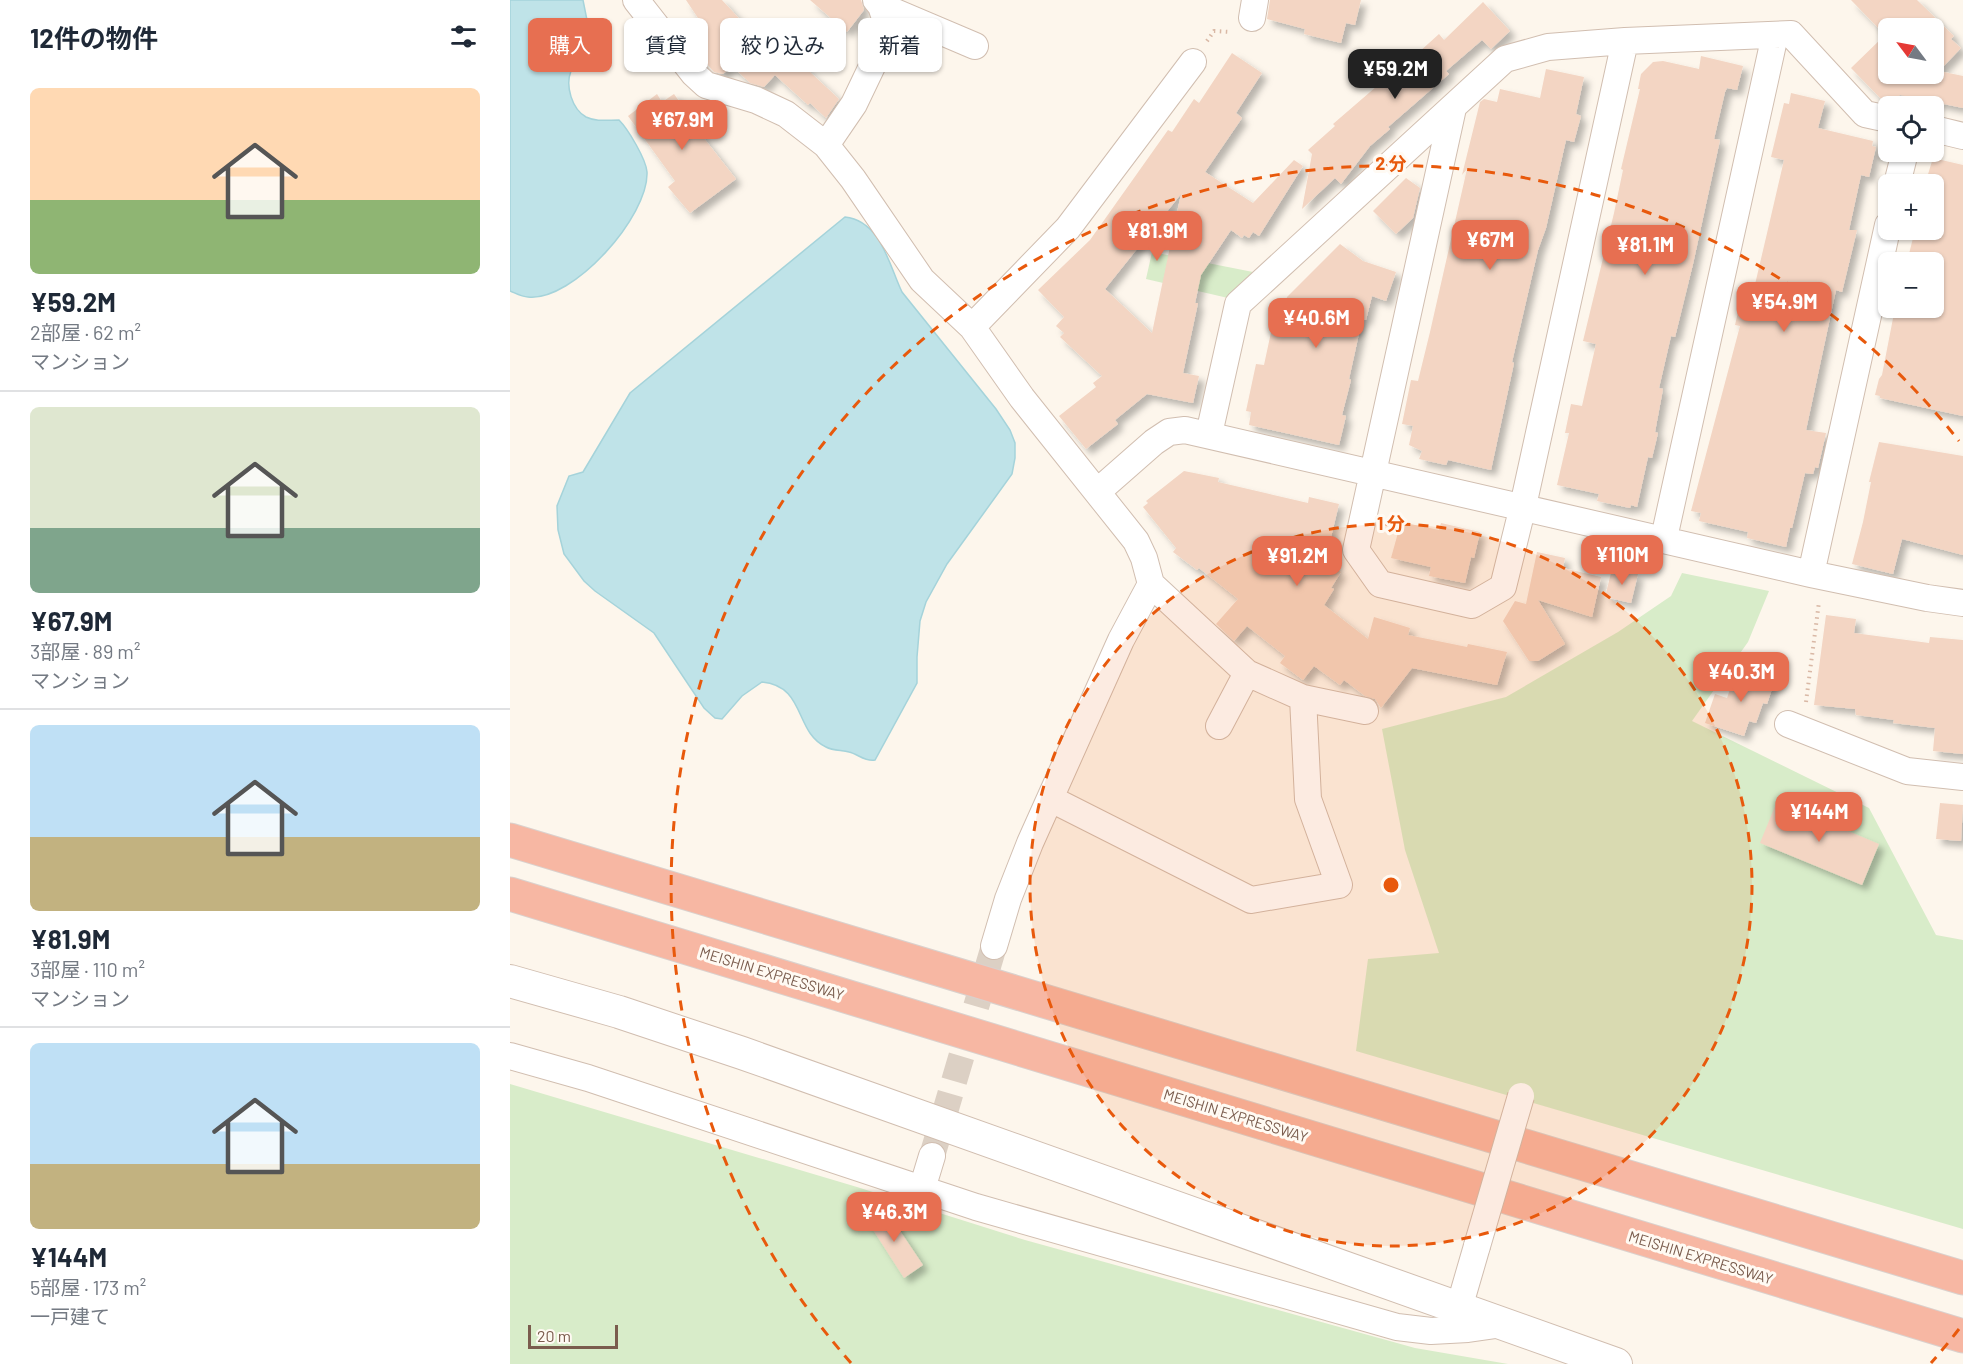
<!DOCTYPE html>
<html lang="ja">
<meta charset="utf-8">
<style>
body{margin:0;font-family:Barlow,"Noto Sans JP",sans-serif;background:#f2f2f3;color:#1f2937;height:100vh;display:flex;flex-direction:column;font-size:22px;white-space:nowrap}
*{box-sizing:border-box;margin:0}
p{font-size:20px;color:#747a83}
.icon{flex:none;width:33px;height:33px;fill:none;stroke:currentColor;stroke-width:2;stroke-linecap:round;stroke-linejoin:round}
.map{position:relative;flex:1;overflow:hidden}
.panel{display:flex;flex-direction:column;background:#fff;width:510px}
.panel>*{flex:none}
.guide{position:absolute;left:18px;top:18px;width:570px;height:54px;display:flex;gap:12px}
.needle{width:39px;rotate:302deg}
.tools{position:absolute;left:1368px;top:18px;display:grid;gap:12px}
.tools a{display:grid;place-items:center;width:66px;height:66px;border-radius:9px;background:#fff;box-shadow:0 2px 4px #0004;font-size:30px}
.scale{position:absolute;left:18px;bottom:15px;width:90px;box-sizing:border-box;padding-left:6px;border:3px solid #7a5c4d;border-top:0;font-size:16px;line-height:21px;white-space:nowrap;color:#7a5c4d;-webkit-text-stroke:4px #fffaf3;paint-order:stroke}
.price{position:absolute;translate:-50% -51px;padding:0 14px;border-radius:12px;background:#e76f51;color:#fff;font-size:20px;line-height:39px;filter:drop-shadow(0 2px 3px #0008)}
.price::after{content:'';position:absolute;left:50%;top:36px;width:18px;height:14px;margin-left:-9px;background:inherit;clip-path:polygon(0 0,100% 0,50% 100%)}
.price.active{background:#222;color:#fff}
ul{padding:0;list-style:none}
li{display:grid;align-content:center;gap:12px;height:318px;padding:0 30px}
li+li{border-top:2px solid #e0e1e3}
li span{display:grid;place-items:center;height:186px;border-radius:9px;color:#555}
li>.icon{margin-inline-start:auto}
span .icon{width:108px;height:108px;fill:#fffc;stroke-width:1}
li b{font-size:26px}
h2{display:flex;justify-content:space-between;align-items:center;height:72px;padding:0 30px;font-size:26px}
.tag{padding:0 21px;border-radius:9px;background:#fff;box-shadow:0 2px 4px #0004;font-size:21px;line-height:54px}
.tag.active{background:#e76f51;color:#fff}
main{display:flex;flex:1;min-height:0}
.map>svg:first-child{display:block}
.green{fill:#d8ecc9}
.water{fill:#bfe3e8;stroke:#a5d3da;stroke-width:1.5}
.building{fill:#f3d5c3;fill-rule:evenodd;filter:url(#shadow)}
.lines{fill:none;stroke-linecap:round;stroke-linejoin:round}
.minor-tunnel{stroke:#dcd0c4;stroke-width:26;stroke-dasharray:26 13;stroke-linecap:butt}
.minor-casing{stroke:#d1beb0;stroke-width:28}
.tertiary-casing{stroke:#d1beb0;stroke-width:34}
.motorway-casing{stroke:#dad1cd;stroke-width:35}
.path{stroke:#d9b8a5;stroke-width:4;stroke-dasharray:1.5 4.5;stroke-linecap:butt}
.minor{stroke:#fff;stroke-width:26}
.tertiary{stroke:#fff;stroke-width:32}
.motorway{stroke:#f7b7a3;stroke-width:33}
.minor-bridge-casing{stroke:#d1beb0;stroke-width:28;stroke-linecap:butt}
.minor-bridge{stroke:#fff;stroke-width:26}
.ring{fill:none;stroke:#e8590c;stroke-width:3;stroke-dasharray:10 8}
.labels{text-anchor:middle;dominant-baseline:central;stroke-width:6;stroke-linejoin:round;paint-order:stroke}
.street-label{font-size:15px;fill:#7a5c4d;stroke:#fffaf3}
.centre{fill:#e8590c;stroke:#fffaf3;stroke-width:3}
.ring-label{font-size:18px;text-anchor:middle;font-weight:bold;fill:#e8590c;stroke:#fffaf3;stroke-width:6;stroke-linejoin:round;paint-order:stroke}
</style>
<main>
<section class="panel">
<h2>12件の物件<svg class="icon" aria-label="filters" viewBox="0 0 24 24"><path d="M4 7h16M4 17h16"/><circle cx="9" cy="7" r="2"/><circle cx="15" cy="17" r="2"/></svg></h2>
<ul>
<li><span style="background:linear-gradient(#ffd9b3 60%,#8fb573 0)"><svg class="icon" aria-label="home" viewBox="0 0 24 24"><path d="M3 11l9-7 9 7M6 9v11h12V9"/></svg></span><div><b>¥59.2M</b><p>2部屋 · 62 m²</p><p>マンション</p></div></li>
<li><span style="background:linear-gradient(#dfe7d0 65%,#7fa58c 0)"><svg class="icon" aria-label="home" viewBox="0 0 24 24"><path d="M3 11l9-7 9 7M6 9v11h12V9"/></svg></span><div><b>¥67.9M</b><p>3部屋 · 89 m²</p><p>マンション</p></div></li>
<li><span style="background:linear-gradient(#bfe0f5 60%,#c2b280 0)"><svg class="icon" aria-label="home" viewBox="0 0 24 24"><path d="M3 11l9-7 9 7M6 9v11h12V9"/></svg></span><div><b>¥81.9M</b><p>3部屋 · 110 m²</p><p>マンション</p></div></li>
<li><span style="background:linear-gradient(#bfe0f5 65%,#c2b280 0)"><svg class="icon" aria-label="home" viewBox="0 0 24 24"><path d="M3 11l9-7 9 7M6 9v11h12V9"/></svg></span><div><b>¥144M</b><p>5部屋 · 173 m²</p><p>一戸建て</p></div></li>
</ul>
</section>
<div class="map">
<svg width="1453" height="1364" viewBox="0 0 1453 1364">
<defs>
<filter id="shadow"><feDropShadow dx="5.5" dy="5.5" stdDeviation="3" flood-color="#0004"/></filter>
</defs>
<rect width="100%" height="100%" fill="#fdf6ec"/>
<path class="green" d="M642,252l101,20 -25,26 -82,-19z
M1172,573l87,18 -21,51 -56,79 177,87 67,127 27,5v289l-607,-178 12,-92 71,-6 -34,-103 -23,-121 124,-32 112,-65 53,-36z
M0,1084l347,103 168,53 390,108 93,16h-998z"/>
<path class="water" d="M0,0h73l8,40c-6,10 -16,20 -20,31 -6,15 1,38 15,46 10,5 22,3 33,3 9,9 27,39 28,52 2,44 -74,130 -119,125 -6,0 -13,-4 -18,-6z
M335,217c36,4 44,48 57,75l94,117 14,21 5,13v15l-3,16 -65,90 -21,38 -6,19 -3,36v26l-42,77c-10,2 -17,-6 -26,-8 -7,-2 -16,-1 -23,-5 -32,-15 -20,-61 -64,-65l-20,14 -20,23 -7,-1 -11,-10 -50,-75 -59,-42 -11,-10 -20,-27 -6,-24 -1,-24 12,-30 14,-4 47,-79z"/>
<path class="building" d="M176,0h36l26,28 11,15 9,-10 71,66 -13,19 -16,-15 -2,2 -33,-30 -11,12 -14,-4 -18,-17 -9,8 -9,-2 -21,-24 15,-15z
M300,0h51l3,10 -17,22z
M760,0h91l-6,25 -9,-2 -5,20 -37,-9 1,-5 -38,-10z
M1341,0h66l37,36 -3,3 10,9 -22,23 24,5v32l-63,-13 -10,9 -5,-1 -34,-35 34,-33zM1378,28h46v46h-46z
M973,2l27,29 -19,18 -9,-9 -36,31 3,3 -61,53 2,2 -20,17 -29,38 -6,-6 -33,31 10,-55 -4,-4 27,-24 -2,-2 73,-63 2,1 31,-28 5,6z
M722,53l30,20 -26,40 6,5 -37,54 48,31 41,-43 9,6 -44,70 -6,-4 -4,6 -5,-3 -2,3 -11,-8 -30,45 -6,28h3l-15,70 16,3 -6,27 -46,-9 -32,26 3,4 -32,25 -27,-33 37,-29 -3,-4 9,-7 -42,-39 4,-4 -8,-7 8,-9 -26,-27 52,-50 78,-110 4,2 22,-33 5,4zM671,194l-29,139 -47,-44z
M1191,56l42,10 -6,24 -10,-2 -2,4 -11,47 6,1 -27,124 -18,73 -4,-1 -12,52 4,1 -8,43 3,1 -6,25 -4,-1 -11,50 -6,-2 -1,3 -33,-7 2,-7 -42,-9 12,-52h-4l6,-29 11,2 14,-62 -13,-3 31,-128 9,-43 -2,-1 19,-80h-2l3,-15 12,-12 10,-1 36,8z
M1036,69l38,8 -8,37 5,2 -7,26 -8,-2 -20,88 -8,22 -26,112 2,1 -23,107 -43,-10 -2,5 -27,-6 3,-8 -13,-6 4,-19 -11,-2 9,-44 7,1 12,-49 37,-163 -5,6 18,-73 4,-3 13,3 3,-13 40,9z
M1281,93l34,8 -7,27 55,13 -1,5 4,1 -7,30 -8,-2 -12,55h8l-15,62 -6,-2 -30,140 20,3 -8,35 -3,-1 -2,7 -8,-1 -13,55h-2l-4,19 -39,-9 1,-6 -49,-11 2,-8 -10,-2 49,-185 -5,-1 8,-34 10,2 15,-64 16,-69 -13,-3 13,-54 5,1z
M147,94l5,8 12,-8 20,28 -2,1 44,56 -46,34 -22,-26 7,-6 -47,-65z
M1423,158l30,7v251l-83,-18v-2l-5,-1 4,-16 3,-4 13,-67h39v-46h-27l8,-32h19v-46h-9z
M896,178l14,10 -7,30 -17,16 -23,-23z
M830,244l23,17 33,11 -10,29 -14,-5 -6,24h-4l-13,59 2,1 -9,35 4,1 -7,29 -90,-20 2,-13 -5,-1 10,-47 8,1 9,-42 8,2 6,-28z
M1369,442l84,14v99l-61,-16 -9,35 -41,-10 11,-42 8,-40h-2z
M674,471l35,7 -1,4 90,21 1,-6 30,7 -14,58 16,10 -10,16 3,1 -10,16 44,34 6,-22 36,11 -2,7 59,12 1,-3 39,8 -10,33 -85,-17 -31,40 -6,-9 -10,-3 -21,-16 -4,5 -26,-19 -11,14 -23,-17 5,-7 -38,-30 -13,15 -18,-17 22,-25 -39,-31 -2,2 -24,-18 3,-4 -33,-41 5,-4 -2,-2z
M891,522l38,8 2,-7 39,9 -6,26 -3,-1 -6,26 -36,-7 2,-9 -40,-9z
M1027,552l28,6 -2,10 38,9 -9,40 -54,-17 27,44 -27,17h-9l-26,-40 12,-20 11,3z
M1102,569l26,5 -7,29 -26,-6z
M1316,615l30,4 -2,14 75,10 1,-6 33,3v114l-30,-3 2,-23 -42,-5 1,-3 -38,-5 -1,-6 -41,-4z
M1240,669l26,8 -9,27 -4,-1 -7,20 -7,-2 -5,15 -39,-13 10,-29 12,4 6,-18 12,4z
M1267,801l102,43 -17,41 -102,-42z
M1430,803l23,2 -2,36 -25,-2z
M374,1207l39,58 -19,13 -38,-59z"/>
<g class="lines">
<path class="minor-tunnel" d="M422,1156l62,-210"/>
<g class="minor-casing">
<path id="minor" d="M126,0l58,74 12,11 50,15 30,14 40,31 27,34 69,101 50,47 50,71 114,143 8,17 7,26 -30,56 -91,203 -22,56 -14,47
M371,6l94,40
M742,18l3,-18
M943,108l-97,442 24,34 92,21 31,-18 20,-81 102,-465
M1424,129l29,7
M316,145l28,-41 22,-46 10,-37 -5,-15 -5,-6
M1387,184l8,-32
M462,327l96,-99 125,-166
M699,434l29,-130 267,-245 43,-12 77,-6 166,-7 74,80 23,5
M587,492l57,-50 15,-10 16,-2 626,144 116,24 36,5
M1154,538l111,-503
M1301,574l77,-349
M641,584l96,89 56,25 62,13
M1278,724l119,47 56,6
M709,726l28,-53
M541,799l200,101 88,-15 -31,-86 -5,-101
M0,1056l78,22 388,129 421,120 34,4 37,-2 35,-5
M412,1189l10,-33
M949,1308l18,-62"/>
</g>
<g class="tertiary-casing">
<path id="tertiary" d="M0,981l109,31 123,41 874,311"/>
</g>
<g class="motorway-casing">
<path id="motorway" d="M0,840l1453,438
M0,894l1453,442"/>
</g>
<path class="path" d="M697,41l7,-10 16,1
M1296,702l13,-100"/>
<use href="#minor" class="minor"/>
<use href="#tertiary" class="tertiary"/>
<use href="#motorway" class="motorway"/>
<g class="minor-bridge-casing">
<path id="minor-bridge" d="M967,1246l44,-150"/>
</g>
<use href="#minor-bridge" class="minor-bridge"/>
</g>
<circle cx="881" cy="885" r="361" fill="#e8590c" fill-opacity=".12"/>
<g class="ring">
<circle cx="881" cy="885" r="361"/>
<path d="M1449 1329A721 721 0 0 1 1421 1363M341 1363A721 721 0 1 1 1449 441"/>
</g>
<g class="labels">
<g class="street-label">
<text transform="translate(262 973) rotate(17)">MEISHIN EXPRESSWAY</text>
<text transform="translate(726 1115) rotate(17)">MEISHIN EXPRESSWAY</text>
<text transform="translate(1191 1257) rotate(17)">MEISHIN EXPRESSWAY</text>
</g>
</g>
<circle cx="881" cy="885" r="9" class="centre"/>
<g class="ring-label">
<text x="881" y="170">2 分</text>
<text x="881" y="530">1 分</text>
</g>
</svg>
<div class="tools">
<a><svg class="needle" viewBox="-14 -14 28 28"><path d="M0-13l5 13h-10z" fill="#e53935"/><path d="M0 13l5-13h-10z" fill="#747a83"/></svg></a>
<a><svg class="icon" aria-label="locate" viewBox="0 0 24 24"><circle cx="12" cy="12" r="6"/><path d="M12 2v4M12 18v4M2 12h4M18 12h4"/></svg></a>
<a>+</a>
<a>−</a>
</div>
<div class="scale">20 m</div>
<b class="price active" style="left:885px;top:100px">¥59.2M</b>
<b class="price" style="left:172px;top:151px">¥67.9M</b>
<b class="price" style="left:647px;top:262px">¥81.9M</b>
<b class="price" style="left:980px;top:271px">¥67M</b>
<b class="price" style="left:1135px;top:276px">¥81.1M</b>
<b class="price" style="left:1274px;top:333px">¥54.9M</b>
<b class="price" style="left:806px;top:349px">¥40.6M</b>
<b class="price" style="left:1112px;top:586px">¥110M</b>
<b class="price" style="left:787px;top:587px">¥91.2M</b>
<b class="price" style="left:1231px;top:703px">¥40.3M</b>
<b class="price" style="left:1309px;top:843px">¥144M</b>
<b class="price" style="left:384px;top:1243px">¥46.3M</b>
<div class="guide">
<a class="tag active">購入</a>
<a class="tag">賃貸</a>
<a class="tag">絞り込み</a>
<a class="tag">新着</a>
</div>
</div>
</main>
